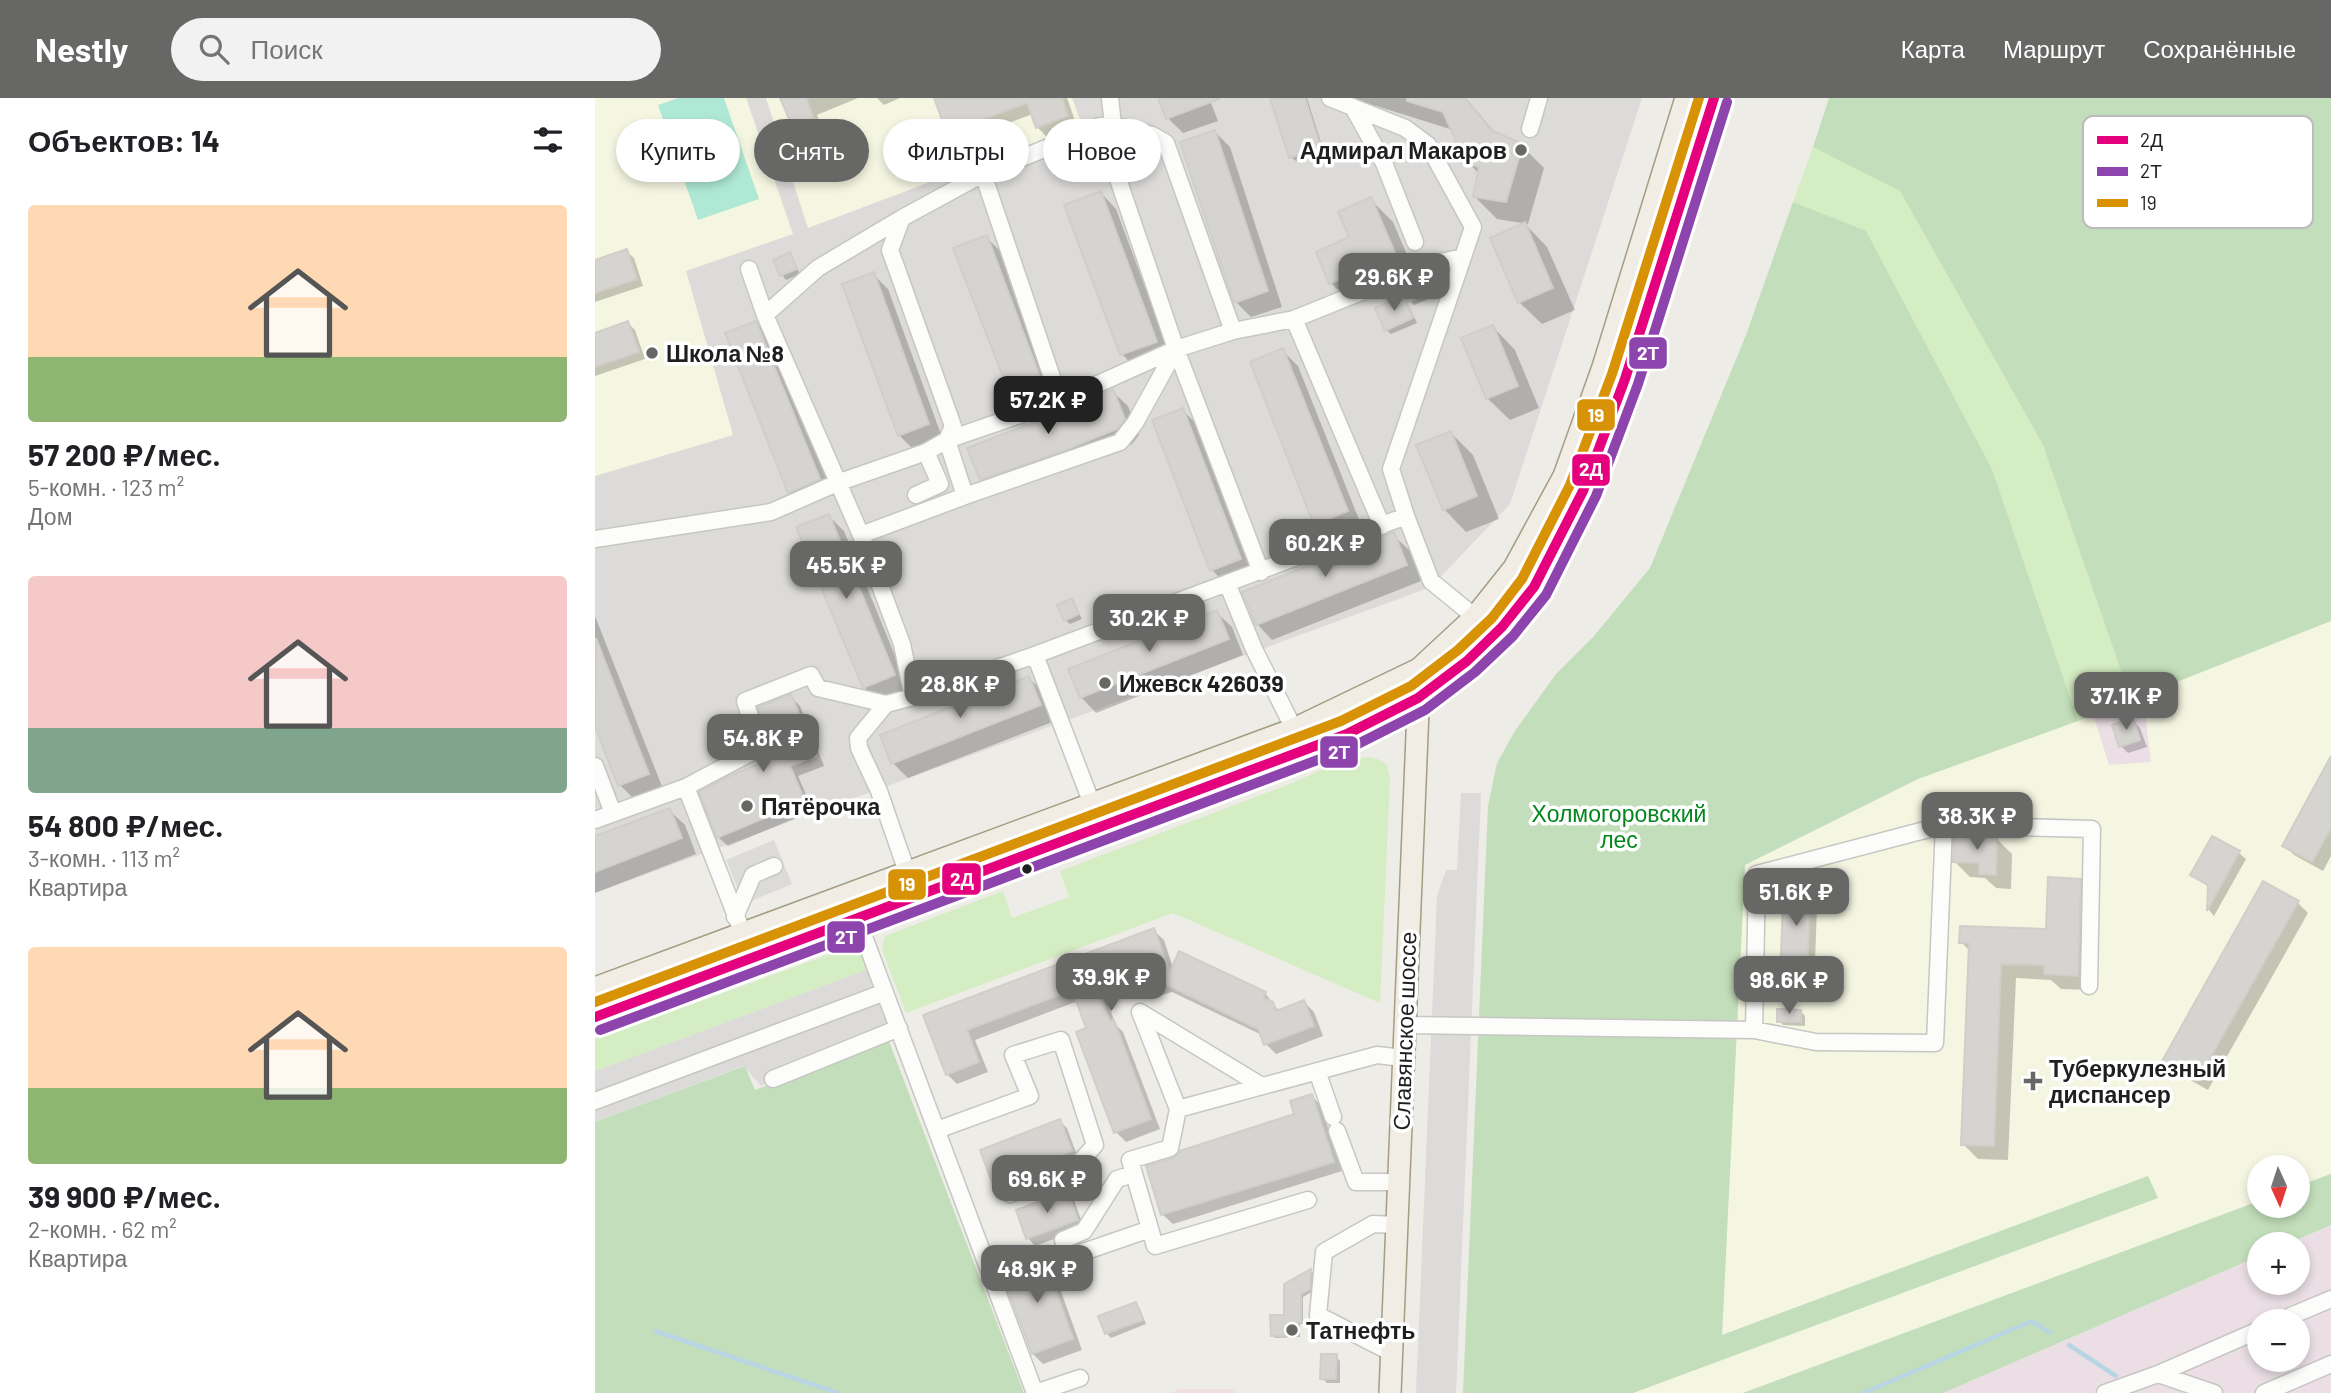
<!DOCTYPE html>
<html lang="ru">
<meta charset="utf-8">
<style>
body{margin:0;font-family:Barlow,sans-serif;background:#f2f2f2;color:#202124;height:100vh;display:flex;flex-direction:column;font-size:26px;white-space:nowrap}
*{box-sizing:border-box;margin:0}
p{font-size:23px;color:#757577}
.icon{flex:none;width:38px;height:38px;fill:none;stroke:currentColor;stroke-width:2;stroke-linecap:round;stroke-linejoin:round}
.map{position:relative;flex:1;overflow:hidden}
.drawer{display:flex;flex-direction:column;background:#fff;width:595px}
.drawer>*{flex:none}
.banner{position:absolute;left:21px;top:21px;width:665px;height:63px;display:flex;gap:14px}
.needle{width:46px;rotate:177deg}
.fabs{position:absolute;left:1652px;top:1057px;display:grid;gap:14px}
.fabs a{display:grid;place-items:center;width:63px;height:63px;border-radius:50%;background:#fff;box-shadow:0 4px 10px #0003;font-size:35px}
.price{position:absolute;translate:-50% -60px;padding:0 16px;border-radius:14px;background:#676765;color:#fff;font-size:23px;line-height:46px;filter:drop-shadow(0 2px 4px #0008)}
.price::after{content:'';position:absolute;left:50%;top:42px;width:21px;height:16px;margin-left:-10px;background:inherit;clip-path:polygon(0 0,100% 0,50% 100%)}
.price.active{background:#222;color:#fff}
ul{padding:0;list-style:none}
li{display:grid;align-content:center;gap:14px;height:371px;padding:0 28px}
li span{display:grid;place-items:center;height:217px;border-radius:7px;color:#555}
li>.icon{margin-inline-start:auto}
span .icon{width:126px;height:126px;fill:#fffc;stroke-width:1}
li b{font-size:30px}
h2{display:flex;justify-content:space-between;align-items:center;height:84px;padding:0 28px;font-size:30px}
.pill{padding:0 24px;border-radius:32px;background:#fff;box-shadow:0 4px 10px #0003;font-size:24px;line-height:63px}
.pill.active{background:#676765;color:#fff}
header{display:flex;align-items:center;gap:42px;box-sizing:border-box;height:98px;padding:0 35px;background:#676765;color:#fff}
header strong{font-size:33px}
nav{display:flex;gap:38px;margin-inline-start:auto;font-size:24px}
.search{width:490px;height:63px;background:#f2f2f2;display:flex;align-items:center;gap:18px;box-sizing:border-box;padding:0 24px;border-radius:38px;color:#757577;font-size:26px}
main{display:flex;flex:1;min-height:0}
.map>svg:first-child{display:block}
.residential{fill:#dcdbd9}
.commercial{fill:#f0e0db}
.industrial{fill:#ebdfe5;fill-rule:evenodd}
.education{fill:#f5f6e2}
.grass{fill:#d5edc3}
.forest{fill:#c3deba}
.pitch{fill:#afe9d6}
.shadow{fill:#0003}
.lines{fill:none;stroke-linecap:round;stroke-linejoin:round}
.stream{stroke:#b8d5e3;stroke-width:4.5}
.building{fill:#d6d4d0;stroke:#d0cec8;stroke-width:2}
.minor-casing{stroke:#c6c6c3;stroke-width:19}
.major-casing{stroke:#a39d83;stroke-width:24}
.minor{stroke:#fcfcfb;stroke-width:16}
.major{stroke:#f1ede4;stroke-width:21}
.bus-1-casing{stroke:#fff;stroke-width:16}
.bus-2-casing{stroke:#fff;stroke-width:16}
.bus-3-casing{stroke:#fff;stroke-width:16}
.bus-1{stroke:#e5007d;stroke-width:10}
.bus-2{stroke:#8e44ad;stroke-width:10}
.bus-3{stroke:#d79205;stroke-width:10}
.poi-dot{fill:#676765;stroke:#fff;stroke-width:2.5}
.bus-dot{fill:#1f1f1f;stroke:#fff;stroke-width:2.5}
.labels{text-anchor:middle;dominant-baseline:central;stroke-width:7;stroke-linejoin:round;paint-order:stroke}
.poi-label{font-size:23px;font-weight:bold;fill:#1f1f1f;stroke:#fff;text-anchor:start}
.park-label{font-size:23px;fill:#03871d;stroke:#fff}
.street-label{font-size:23px;fill:#1f1f1f;stroke:#fff}
.key{fill:#fff;stroke:#bcbcbc;stroke-width:2}
.key-label{font-size:19px;fill:#1f1f1f}
.line-badge{stroke:#fff;stroke-width:2.5}
.badge-label{font-size:19px;text-anchor:middle;font-weight:bold;fill:#fff}
</style>
<header>
<strong>Nestly</strong>
<div class="search"><svg class="icon" aria-label="search" viewBox="0 0 24 24"><circle cx="10" cy="10" r="6"/><path d="M15 15l6 6"/></svg>Поиск</div>
<nav><a>Карта</a><a>Маршрут</a><a>Сохранённые</a></nav>
</header>
<main>
<section class="drawer">
<h2>Объектов: 14<svg class="icon" aria-label="filters" viewBox="0 0 24 24"><path d="M4 7h16M4 17h16"/><circle cx="9" cy="7" r="2"/><circle cx="15" cy="17" r="2"/></svg></h2>
<ul>
<li><span style="background:linear-gradient(#ffd9b3 70%,#8fb573 0)"><svg class="icon" aria-label="home" viewBox="0 0 24 24"><path d="M3 11l9-7 9 7M6 9v11h12V9"/></svg></span><div><b>57 200 ₽/мес.</b><p>5-комн. · 123 m²</p><p>Дом</p></div></li>
<li><span style="background:linear-gradient(#f6c9c9 70%,#7fa58c 0)"><svg class="icon" aria-label="home" viewBox="0 0 24 24"><path d="M3 11l9-7 9 7M6 9v11h12V9"/></svg></span><div><b>54 800 ₽/мес.</b><p>3-комн. · 113 m²</p><p>Квартира</p></div></li>
<li><span style="background:linear-gradient(#ffd9b3 65%,#8fb573 0)"><svg class="icon" aria-label="home" viewBox="0 0 24 24"><path d="M3 11l9-7 9 7M6 9v11h12V9"/></svg></span><div><b>39 900 ₽/мес.</b><p>2-комн. · 62 m²</p><p>Квартира</p></div></li>
</ul>
</section>
<div class="map">
<svg width="1736" height="1295" viewBox="0 0 1736 1295">
<rect width="100%" height="100%" fill="#edece7"/>
<path class="residential" d="M0,0h1047l-132,406 -79,83 -836,306z
M866,695h20l-25,600h-40l21,-497 9,-26h11z
M179,742l18,44 -48,20 -18,-44z
M276,870l25,67 -135,51 -17,-20 -149,56v-51z"/>
<path class="commercial" d="M585,1291h56v4h-66z"/>
<path class="industrial" d="M1548,597l8,67 -42,3 -16,-50z
M1736,1127v168h-388l316,-137v27h39v-39h-11zM1664,1223h39v39h-39z"/>
<path class="education" d="M0,0h151l47,136 -107,37 47,164 -138,41z
M171,0h306l10,27 -274,103z
M1736,523v553l-33,12v-19h-39v34l-516,192h-110l525,-195 -10,-22 -426,159 23,-471 173,-85 175,-64 16,50 42,-3 -8,-67z"/>
<path class="grass" d="M1218,49l87,44 143,254 88,255 -53,21 -86,-252 -126,-237 -73,-30z
M773,659l10,2 9,6 3,13 -10,225 -207,-90 -267,100 -24,-64 3,-13 118,-45 9,27 57,-21 -9,-26 227,-86 53,-23z
M261,847h5l10,23 -276,103v-32z"/>
<path class="forest" d="M1234,0h502v523l-200,79 -88,-255 -143,-254 -87,-44z
M1198,104l73,29 126,238 86,252 -160,58 -173,86 -23,470 426,-159 10,22 -525,195h-170l25,-587 9,-43 18,-32 41,-57 38,-38 56,-68 96,-233z
M293,941l136,354h-429v-271l150,-56 10,24z
M1736,1076v51l-44,19h-28v12l-316,137h-200l516,-192v5h39v-20z"/>
<path class="pitch" d="M83,0h46l35,101 -61,21 -40,-115z"/>
<path class="shadow" d="M187,0h76l-41,17 5,13 -19,8 -9,-9z
M282,0h23l-16,7z
M341,0h131l10,28 -30,11 -10,-10 -4,-13 -51,19 8,22 -23,9 -10,-10z
M565,0h49l9,23 -35,12 -15,-15z
M680,0h32l17,54 -28,9 -5,-4z
M756,0h115l31,37 25,11 22,22 -16,56 -31,-5 -22,-22 4,-23 -11,-12 -15,-32z
M620,34l15,15 52,160 -31,10 -15,-15z
M506,95l15,16 55,148 -34,13 -15,-16 -56,-148z
M776,102l22,22 24,56 -64,27 -22,-22z
M930,126l22,23 28,63 -33,14 -23,-22z
M391,139l16,16 55,144 -31,12 -15,-15z
M31,153l8,7 9,28 -48,16v-40z
M194,156l11,20 -14,6 -4,-5z
M278,176l15,15 55,151 -29,10 -15,-15z
M838,179l10,16 -29,12 -4,-4z
M808,200l4,4 10,21 -26,11 -5,-4z
M33,225l7,7 10,29 -50,17v-42z
M161,225l15,15 63,156 -29,13 -15,-15z
M898,229l22,23 24,58 -29,12 -23,-22z
M688,253l15,15 64,161 -31,12 -15,-15z
M517,293l16,15 11,29 -7,9 -53,21 -82,29 -15,-15 83,-67z
M587,312l16,15 57,149 -28,11 -15,-15z
M856,335l22,22 26,64 -33,13 -22,-23z
M234,418l15,15 65,159 -30,12 -15,-15z
M798,437l16,15 12,31 -149,59 -15,-16z
M477,503l10,18 -12,5 -5,-4z
M621,514l16,15 11,28 -147,58 -15,-16z
M0,518l68,173 -28,11 -15,-15 -25,-63z
M434,580l15,15 11,28 -147,57 -15,-15z
M195,598l10,10 24,60 -26,10 15,35 -85,35 -10,-9 57,-78z
M1537,622l8,8 7,19 -19,6 -7,-7z
M1736,662v96l-8,15 -29,-16 -10,-10z
M74,712l16,15 11,29 -101,39v-55z
M1618,740l26,15 7,6 -32,57 -5,-6 1,-22 -18,-13z
M1402,741l15,15 -1,35 -15,-1 -11,-10 -15,-1 -15,-15z
M1216,775l7,7 -4,108 -25,-1 -8,-7z
M1485,782l15,16 -2,94 -32,-1 -10,-9 -35,-2 -8,182 -30,-1 -15,-15 7,-193 -9,-9 86,-12z
M1703,805l10,10 -100,177 -34,-19 -10,-10z
M558,832l11,10 9,28 92,25 14,18 25,-9 10,10 9,24 -47,18 -10,-10 -4,-9 -90,-43 -23,7 -10,-10 -3,-9 -32,13 12,32 7,7 37,97 -34,13 -10,-10 -27,-103 -11,-28 -103,39 13,32 -31,12 -10,-10 -22,-58z
M1206,913l4,5v10l-22,-1 -4,-4z
M717,998l9,10 21,65 -169,53 -10,-9 -15,-48 149,-51z
M464,1023l8,7 11,30 -77,30 -7,-7z
M472,1095l7,7 10,28 -49,18 -7,-8z
M448,1161l10,10 29,81 -39,14 -10,-10z
M716,1173l2,2 -1,19 -9,5v27h-3v13l-25,1 -2,-3 13,-18v-32z
M541,1206l4,5 6,15 -35,14 -5,-5z
M741,1258l4,5v22h-13l-5,-5z"/>
<g class="lines">
<path class="stream" d="M60,1233l183,62
M1474,1247l47,31
M1268,1295l169,-72 18,12"/>
</g>
<path class="building" d="M185,0h26l8,21 -21,9z
M339,0h128l6,18 -32,12 -9,-25 -54,20 8,22 -26,10z
M563,0h61v1l-53,20z
M675,0h35l16,50 -32,10z
M812,0h58l26,32 32,14 -17,58 -33,-5 6,-30 -13,-4 -23,-51 -36,-11z
M620,32l53,161 -34,12 -54,-161z
M506,93l56,151 -37,13 -56,-150z
M776,99l25,58 -67,29 -13,-32 33,-15 -11,-25z
M930,124l28,66 -35,15 -28,-65z
M392,137l55,147 -32,13 -57,-147z
M32,151l10,30 -42,14v-33z
M195,154l7,17 -17,7 -7,-16z
M279,174l55,152 -31,12 -56,-152z
M838,177l6,13 -31,14 -6,-15z
M808,198l10,22 -28,13 -10,-23z
M33,223l11,31 -44,15v-34z
M161,223l64,158 -32,14 -63,-160z
M898,227l25,61 -32,13 -25,-61z
M688,250l65,163 -34,14 -64,-163z
M518,291l12,30 -8,10 -54,22 -83,29 -13,-32 97,-37z
M588,310l58,151 -31,12 -58,-151z
M856,333l26,65 -34,14 -27,-65z
M234,416l66,161 -32,13 -67,-161z
M799,434l13,33 -151,60 -14,-33z
M477,500l7,16 -15,7 -7,-16z
M622,512l12,29 -149,59 -12,-29z
M1,540l53,136 -31,12 -23,-60z
M434,578l12,29 -150,59 -11,-29z
M196,596l25,62 -26,10 15,35 -88,37 -18,-46 31,-16 43,-18 -15,-51z
M1538,620l7,22 -21,7 -7,-22z
M1736,658v72l-19,34 -30,-16z
M75,710l12,30 -87,34v-36z
M1359,738l43,1 -1,38 -17,-1v-11l-26,-1z
M1617,738l28,15 -33,60 1,-26 -18,-10z
M1214,773h2l-4,111 -27,-1 4,-103z
M1453,779l33,2 -3,97 -34,-2v-9l-43,-1 -7,182 -33,-1 8,-202h-10l1,-17 86,3z
M1668,783l36,20 -102,180 -35,-20z
M559,830l16,44 9,-21 87,41 -3,6 10,4 3,9 28,-11 10,26 -50,19 -6,-16 -97,-47 -24,8 -7,-21 -35,13 15,39 4,-1 37,99 -37,14 -38,-101 10,-4 -14,-38 -105,40 12,32 -33,13 -23,-60z
M1182,911l24,1v12h-24z
M717,996l22,68 -173,53 -15,-49 27,-8 7,-7 114,-37 -4,-13z
M465,1021l12,32 -80,31 -12,-32z
M472,1093l11,29 -52,19 -10,-29z
M449,1159l29,82 -41,15 -31,-82z
M716,1171l-1,20 -9,5v28h-3v13l-27,1 -1,-21h14v-31z
M541,1204l7,18 -38,14 -7,-18z
M726,1256h16l-1,25h-16z"/>
<g class="lines">
<g class="minor-casing">
<path id="minor" d="M759,11l30,54 31,79
M505,28l76,223 85,223
M935,31l9,-31
M548,52l-29,-4 -1,-21 39,10 14,8 67,188
M388,76l77,227
M307,120l-12,32 63,176 -6,14 18,56
M154,171l16,46
M699,221l88,207
M321,397l24,-11 -14,-32
M811,418l25,65 44,36
M266,437l104,-39 155,-54 15,-19 41,-74
M0,441l176,-27 66,-29 89,-31 21,-12 113,-39 116,-52 57,-18 61,-12 134,-54 35,-8 10,-30 -45,-82 -23,-17 -75,-30
M632,485l27,66 40,80
M440,557l57,149
M318,599l-11,-53 -41,-109 -96,-220 53,-47 84,-50 81,-44 117,-48 13,-1 -3,-27
M0,668l18,47
M91,689l57,147
M0,722l91,-33 70,-37 2,-8 -13,-41 66,-26 7,13 68,16
M312,774l-28,-81 -20,-43 -1,-10 28,-34 27,-7 122,-42 371,-139 -15,-47 72,-212
M140,819l18,-42 21,-9
M262,820l178,475 45,-15
M810,927l349,5 62,12 119,1 9,-218 148,4 -3,157
M1159,932l3,-156 187,-49
M722,973l16,46
M178,981l126,-51
M667,988l-122,-74 38,97 199,-54 26,3
M0,1003l290,-109
M583,1011l-8,39 -40,12 25,86 153,-46
M342,1032l93,-34 -17,-41 48,-15 34,105 -24,27 -61,22
M742,1033l19,51h43
M539,1076l-17,5 -33,52 -21,9 6,17 81,-28
M1684,1223l52,-22
M797,1255l-74,-38 6,-63 49,-28 24,1
M1563,1276l56,19
M1510,1295l53,-19 101,-44
M1669,1295l67,-29"/>
</g>
<g class="major-casing">
<path id="major" d="M0,890l699,-259 125,-60 56,-52 39,-49 50,-92 39,-109 83,-269
M0,919l752,-283 71,-36 49,-37 35,-34 32,-40 49,-96 42,-112 89,-281
M795,1295l29,-707"/>
</g>
<use href="#minor" class="minor"/>
<use href="#major" class="major"/>
<g class="bus-1-casing">
<path id="bus-1" d="M0,919l752,-283 71,-36 49,-37 35,-34 32,-40 49,-96 42,-112 89,-281"/>
</g>
<g class="bus-2-casing">
<path id="bus-2" d="M5,932l752,-283 73,-37 50,-38 38,-36 33,-41 50,-99 42,-112 89,-282"/>
</g>
<g class="bus-3-casing">
<path id="bus-3" d="M0,904l746,-281 70,-35 47,-36 34,-32 30,-39 48,-94 42,-111 87,-276"/>
</g>
<use href="#bus-1" class="bus-1"/>
<use href="#bus-2" class="bus-2"/>
<use href="#bus-3" class="bus-3"/>
</g>
<g class="poi-dot">
<circle cx="926" cy="52" r="7"/>
<circle cx="57" cy="255" r="7"/>
<circle cx="510" cy="585" r="7"/>
<circle cx="152" cy="708" r="7"/>
<path d="M1434.5 972.5h7v7h7v7h-7v7h-7v-7h-7v-7h7z"/>
<circle cx="697" cy="1232" r="7"/>
</g>
<circle class="bus-dot" cx="432" cy="771" r="6"/>
<g class="labels">
<g class="poi-label">
<text x="912" y="52" text-anchor="end">Адмирал Макаров</text>
<text x="71" y="255">Школа №8</text>
<text x="524" y="585">Ижевск 426039</text>
<text x="166" y="708">Пятёрочка</text>
<text x="1454" y="970">Туберкулезный<tspan x="1454" dy="26">диспансер</tspan></text>
<text x="711" y="1232">Татнефть</text>
</g>
<g class="park-label">
<text x="1024" y="715">Холмогоровский<tspan x="1024" dy="26">лес</tspan></text>
</g>
<g class="street-label">
<text transform="translate(809 933) rotate(-88)">Славянское шоссе</text>
</g>
</g>
<rect x="1488" y="18" width="230" height="112" rx="10" class="key"/>
<rect x="1502" y="38" width="31" height="8" fill="#e5007d"/>
<rect x="1502" y="69" width="31" height="9" fill="#8e44ad"/>
<rect x="1502" y="101" width="31" height="8" fill="#d79205"/>
<g class="key-label">
<text x="1545" y="49">2Д</text>
<text x="1545" y="80">2Т</text>
<text x="1545" y="112">19</text>
</g>
<g class="line-badge">
<rect x="1033" y="238" width="40" height="34" rx="7" fill="#8e44ad"/>
<rect x="981" y="300" width="40" height="34" rx="7" fill="#d79205"/>
<rect x="976" y="355" width="40" height="34" rx="7" fill="#e5007d"/>
<rect x="724" y="637" width="40" height="34" rx="7" fill="#8e44ad"/>
<rect x="346" y="764" width="41" height="34" rx="7" fill="#e5007d"/>
<rect x="292" y="770" width="40" height="33" rx="7" fill="#d79205"/>
<rect x="231" y="822" width="40" height="34" rx="7" fill="#8e44ad"/>
</g>
<g class="badge-label">
<text x="1053" y="262">2Т</text>
<text x="1001" y="324">19</text>
<text x="996" y="378">2Д</text>
<text x="744" y="661">2Т</text>
<text x="367" y="788">2Д</text>
<text x="312" y="793">19</text>
<text x="251" y="846">2Т</text>
</g>
</svg>
<div class="fabs">
<a><svg class="needle" viewBox="-14 -14 28 28"><path d="M0-13l5 13h-10z" fill="#e53935"/><path d="M0 13l5-13h-10z" fill="#757577"/></svg></a>
<a>+</a>
<a>−</a>
</div>
<b class="price" style="left:799px;top:215px">29.6K ₽</b>
<b class="price active" style="left:453px;top:338px">57.2K ₽</b>
<b class="price" style="left:730px;top:481px">60.2K ₽</b>
<b class="price" style="left:251px;top:503px">45.5K ₽</b>
<b class="price" style="left:554px;top:556px">30.2K ₽</b>
<b class="price" style="left:365px;top:622px">28.8K ₽</b>
<b class="price" style="left:1531px;top:634px">37.1K ₽</b>
<b class="price" style="left:168px;top:676px">54.8K ₽</b>
<b class="price" style="left:1382px;top:754px">38.3K ₽</b>
<b class="price" style="left:1201px;top:830px">51.6K ₽</b>
<b class="price" style="left:516px;top:915px">39.9K ₽</b>
<b class="price" style="left:1194px;top:918px">98.6K ₽</b>
<b class="price" style="left:452px;top:1117px">69.6K ₽</b>
<b class="price" style="left:442px;top:1207px">48.9K ₽</b>
<div class="banner">
<a class="pill">Купить</a>
<a class="pill active">Снять</a>
<a class="pill">Фильтры</a>
<a class="pill">Новое</a>
</div>
</div>
</main>
